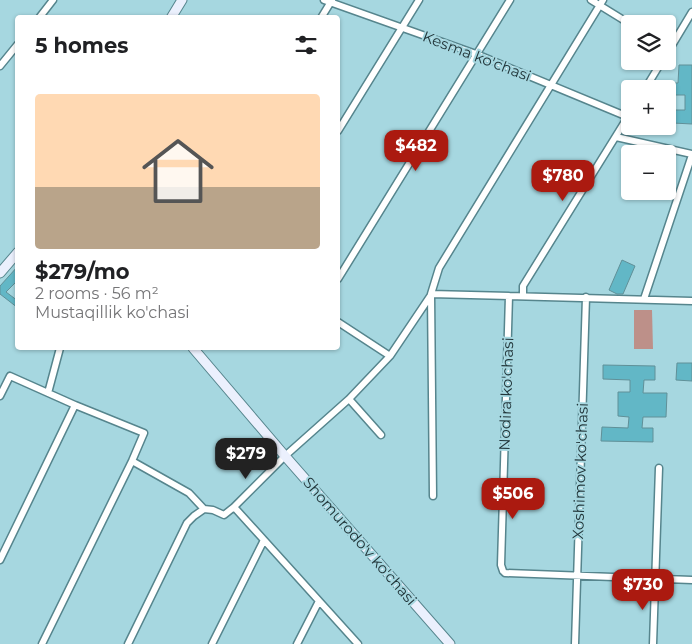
<!DOCTYPE html>
<meta charset="utf-8">
<style>
body{margin:0;font-family:Montserrat,sans-serif;background:#f6f6f6;color:#202124;height:100vh;display:flex;flex-direction:column;font-size:19px;white-space:nowrap}
*{box-sizing:border-box;margin:0}
p{font-size:16px;color:#757577}
.icon{flex:none;width:28px;height:28px;fill:none;stroke:currentColor;stroke-width:2;stroke-linecap:round;stroke-linejoin:round}
.map{position:relative;flex:1;overflow:hidden}
.side{position:absolute;left:15px;top:15px;width:325px;height:335px;display:flex;flex-direction:column;background:#fff;border-radius:5px;box-shadow:0 1px 4px #0004}
.side>*{flex:none}
.buttons{position:absolute;left:621px;top:15px;display:grid;gap:10px}
.buttons a{display:grid;place-items:center;width:55px;height:55px;border-radius:5px;background:#fff;box-shadow:0 1px 4px #0004;font-size:25px}
.price{position:absolute;translate:-50% -42px;padding:0 11px;border-radius:10px;background:#ab1a10;color:#fff;font-size:16px;line-height:32px;filter:drop-shadow(0 1px 2px #0008)}
.price::after{content:'';position:absolute;left:50%;top:30px;width:15px;height:11px;margin-left:-8px;background:inherit;clip-path:polygon(0 0,100% 0,50% 100%)}
.price.current{background:#222;color:#fff}
ul{padding:0;list-style:none}
li{display:grid;align-content:center;gap:10px;height:265px;padding:0 20px}
li span{display:grid;place-items:center;height:155px;border-radius:5px;color:#555}
li>.icon{margin-inline-start:auto}
span .icon{width:90px;height:90px;fill:#fffc;stroke-width:1}
li b{font-size:21px}
h2{display:flex;justify-content:space-between;align-items:center;height:60px;padding:0 20px;font-size:21px}
.map>svg:first-child{display:block}
.green{fill:#bd9089}
.building{fill:#62b7c6;stroke:#609098}
.lines{fill:none;stroke-linecap:round;stroke-linejoin:round}
.street-casing{stroke:#56858d;stroke-width:9}
.secondary-casing{stroke:#56858d;stroke-width:11}
.street{stroke:#fff;stroke-width:6}
.secondary{stroke:#ebf0fd;stroke-width:9}
.labels{text-anchor:middle;dominant-baseline:central;stroke-width:4;stroke-linejoin:round;paint-order:stroke}
.street-label{font-size:15px;fill:#213539;stroke:#a6d7e0}
</style>
<div class="map">
<svg width="692" height="644" viewBox="0 0 692 644">
<rect width="100%" height="100%" fill="#a6d7e0"/>
<path class="green" d="M634,310h18l1,39h-19z"/>
<path class="building" d="M679,65h13v59l-19,-1 1,-13h11v-15h-11v-12h4z
M622,260l13,6 -12,28h-6l-8,-4z
M18,266v14l-12,12 12,9v7l-18,-14v-8z
M677,363h15v18l-16,-1z
M603,365l52,1v14h-11l-1,13h24l-1,24h-23l-1,11h11v14l-52,-1 1,-14 26,1 1,-11 -11,-1v-24h12v-12l-27,-1z"/>
<g class="lines">
<g class="street-casing">
<path id="street" d="M324,0l152,54 152,63
M591,0l39,24
M39,18l14,-18
M321,18l11,-18
M668,52l24,-40
M0,66l18,-22
M645,89l17,-28
M338,131l81,-131
M616,137l76,17
M338,279l172,-279
M431,294l261,7
M509,296l-8,269 2,6 2,2 187,7
M523,296v-10l106,-171
M644,299l48,-144
M338,322l52,34 41,-61
M48,393l12,-45
M0,396l10,-20 65,29 69,28 -12,28 -90,183
M349,399l32,36
M132,461l57,32 15,16 9,1 11,5 10,-8
M433,496l-2,-202 8,-26 164,-268
M264,540l94,104
M0,560l75,-155
M128,644l59,-121 7,-7 10,-7
M212,644l52,-104 -30,-33 51,-51 64,-57 41,-43
M297,644l22,-43
M575,644l11,-347
M653,644l6,-176"/>
</g>
<g class="secondary-casing">
<path id="secondary" d="M171,18l11,-18
M0,273l18,-21
M193,348l92,108 165,188"/>
</g>
<use href="#street" class="street"/>
<use href="#secondary" class="secondary"/>
</g>
<g class="labels">
<g class="street-label">
<text transform="translate(477 56) rotate(21)">Kesma ko'chasi</text>
<text transform="translate(506 394) rotate(-88)">Nodira ko'chasi</text>
<text transform="translate(580 471) rotate(-88)">Xoshimov ko'chasi</text>
<text transform="translate(360 541) rotate(49)">Shomurodo'v ko'chasi</text>
</g>
</g>
</svg>
<div class="buttons">
<a><svg class="icon" aria-label="layers" viewBox="0 0 24 24"><path d="M12 4l9 5-9 5-9-5zM3 14l9 5 9-5"/></svg></a>
<a>+</a>
<a>−</a>
</div>
<b class="price" style="left:416px;top:172px">$482</b>
<b class="price" style="left:563px;top:202px">$780</b>
<b class="price current" style="left:246px;top:480px">$279</b>
<b class="price" style="left:513px;top:520px">$506</b>
<b class="price" style="left:643px;top:611px">$730</b>
<section class="side">
<h2>5 homes<svg class="icon" aria-label="filters" viewBox="0 0 24 24"><path d="M4 7h16M4 17h16"/><circle cx="9" cy="7" r="2"/><circle cx="15" cy="17" r="2"/></svg></h2>
<ul>
<li><span style="background:linear-gradient(#ffd9b3 60%,#b9a48a 0)"><svg class="icon" aria-label="home" viewBox="0 0 24 24"><path d="M3 11l9-7 9 7M6 9v11h12V9"/></svg></span><div><b>$279/mo</b><p>2 rooms · 56 m²</p><p>Mustaqillik ko'chasi</p></div></li>
</ul>
</section>
</div>
